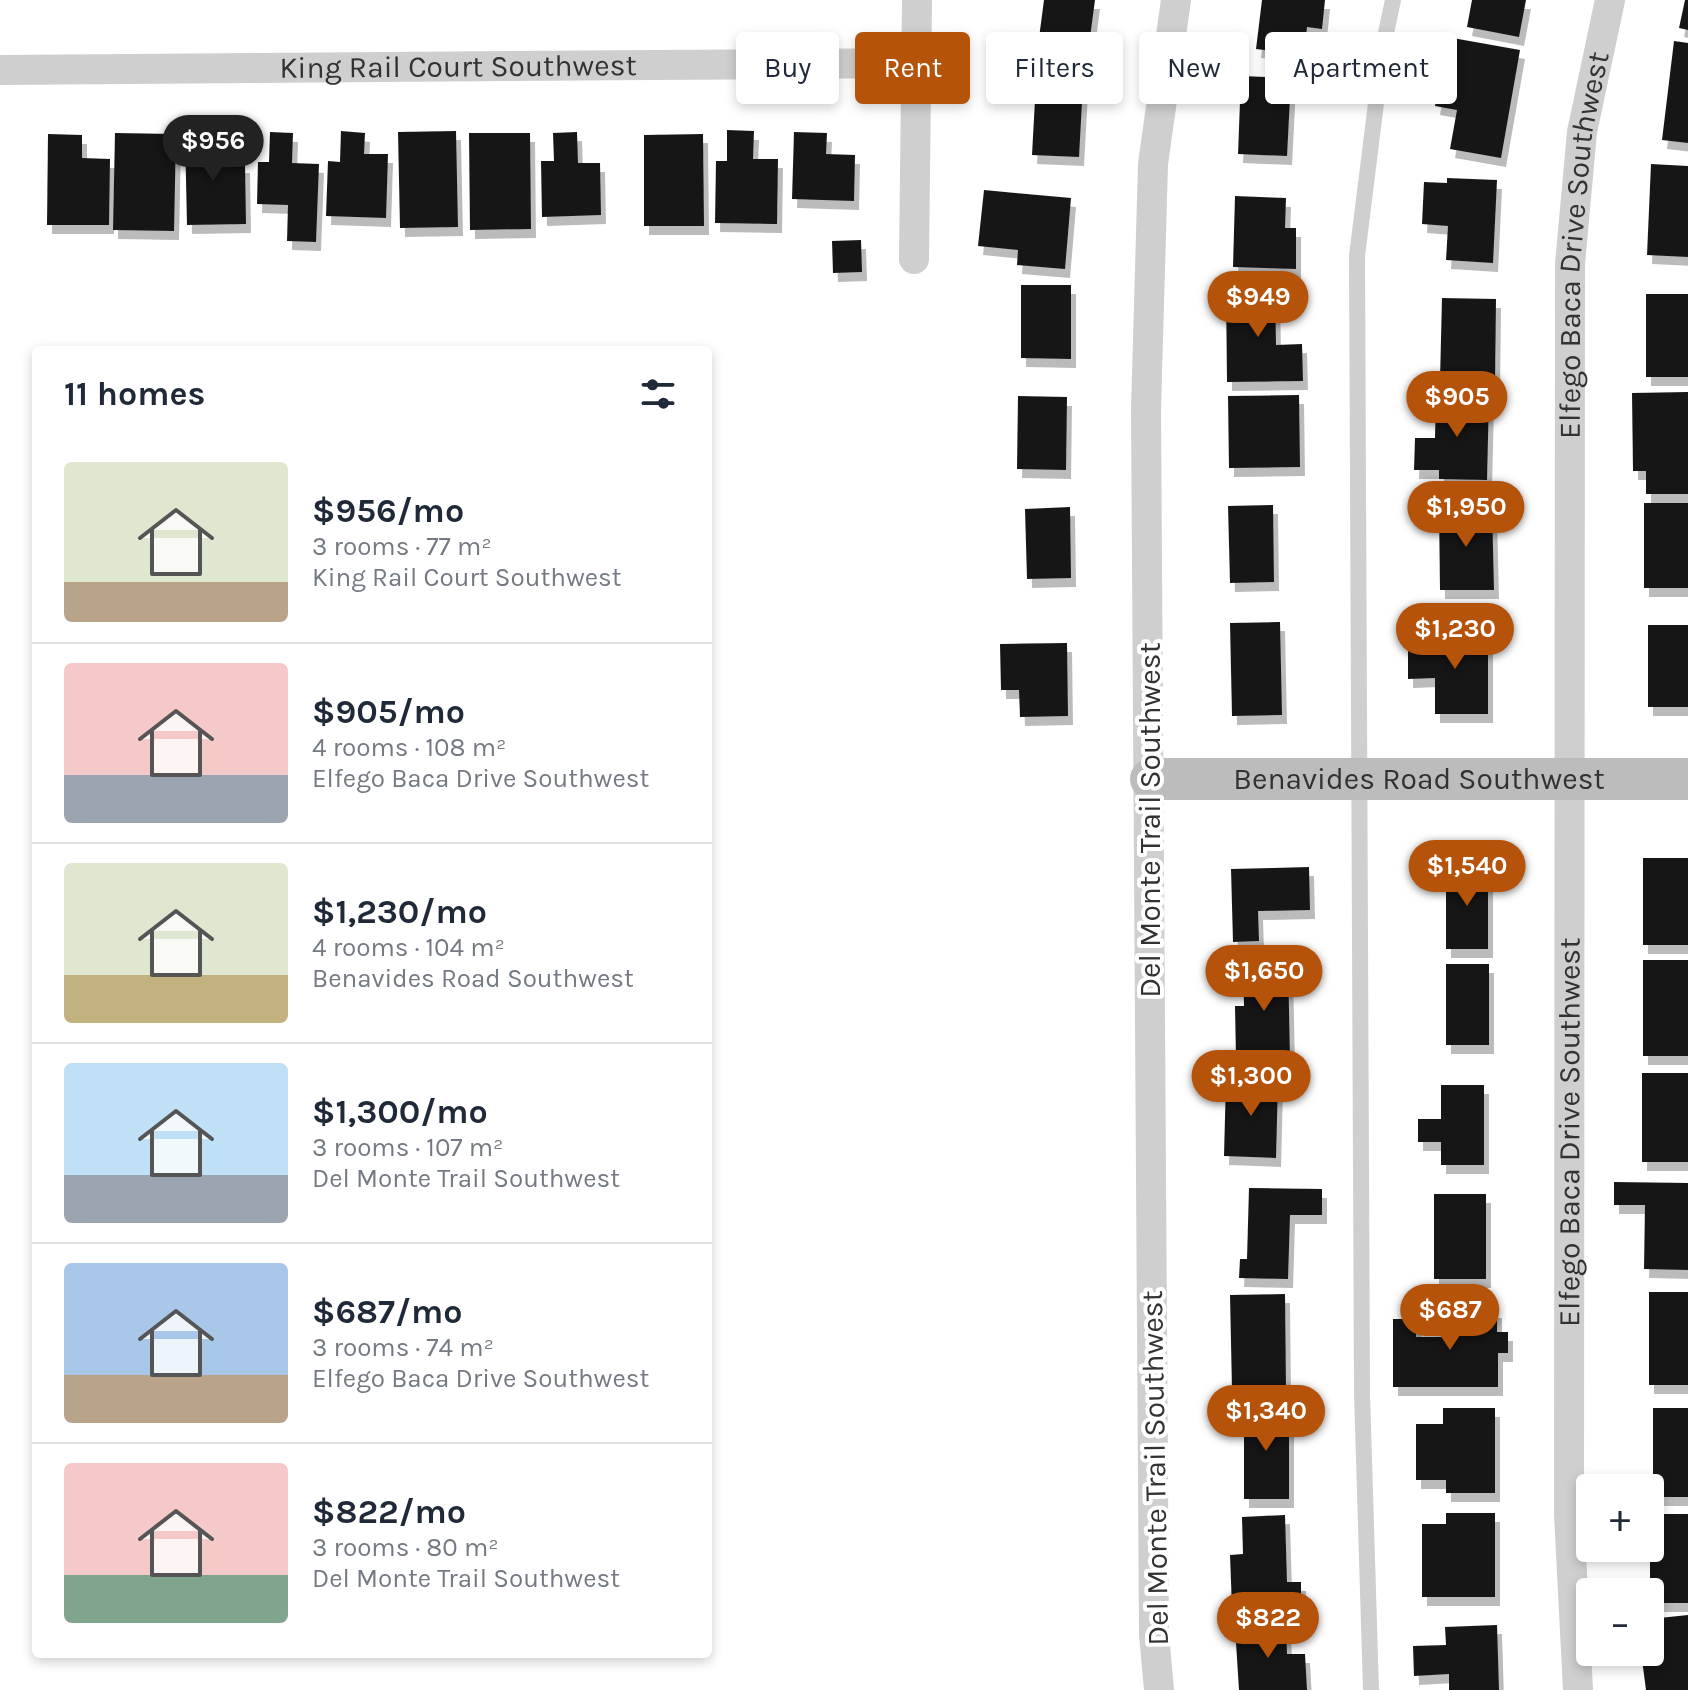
<!DOCTYPE html>
<meta charset="utf-8">
<style>
body{margin:0;font-family:Karla,sans-serif;background:#f6f6f7;color:#1f2937;height:100vh;display:flex;flex-direction:column;font-size:30px;white-space:nowrap}
*{box-sizing:border-box;margin:0}
p{font-size:26px;color:#747a83}
.icon{flex:none;width:44px;height:44px;fill:none;stroke:currentColor;stroke-width:2;stroke-linecap:round;stroke-linejoin:round}
.map{position:relative;flex:1;overflow:hidden}
.sheet{position:absolute;left:32px;top:346px;width:680px;height:1312px;display:flex;flex-direction:column;background:#fff;border-radius:8px;box-shadow:0 4px 12px #0003}
.sheet>*{flex:none}
.banner{position:absolute;left:736px;top:32px;width:760px;height:72px;display:flex;gap:16px}
.controls{position:absolute;left:1576px;top:1474px;display:grid;gap:16px}
.controls a{display:grid;place-items:center;width:88px;height:88px;border-radius:8px;background:#fff;box-shadow:0 4px 12px #0003;font-size:40px}
.price{position:absolute;translate:-50% -68px;padding:0 18px;border-radius:28px;background:#b45309;color:#fff;font-size:26px;line-height:52px;filter:drop-shadow(0 2px 4px #0008)}
.price::after{content:'';position:absolute;left:50%;top:48px;width:24px;height:18px;margin-left:-12px;background:inherit;clip-path:polygon(0 0,100% 0,50% 100%)}
.price.on{background:#222;color:#fff}
ul{padding:0;list-style:none}
li{display:flex;align-items:center;gap:24px;height:200px;padding:0 32px}
li+li{border-top:2px solid #e0e1e3}
li span{display:grid;place-items:center;flex:none;width:224px;height:160px;border-radius:8px;color:#555}
li>.icon{margin-inline-start:auto}
span .icon{width:96px;height:96px;fill:#fffc;stroke-width:1}
li b{font-size:34px}
h2{display:flex;justify-content:space-between;align-items:center;height:96px;padding:0 32px;font-size:34px}
.pill{padding:0 28px;border-radius:8px;background:#fff;box-shadow:0 4px 12px #0003;font-size:28px;line-height:72px}
.pill.on{background:#b45309;color:#fff}
.map>svg:first-child{display:block}
.building{fill:#191919;filter:url(#shadow)}
.lines{fill:none;stroke-linecap:round;stroke-linejoin:round}
.lane{stroke:#cfcfcf;stroke-width:16}
.street{stroke:#cfcfcf;stroke-width:30}
.secondary{stroke:#bcbcbc;stroke-width:42}
.labels{text-anchor:middle;dominant-baseline:central;stroke-width:8;stroke-linejoin:round;paint-order:stroke}
.street-label{font-size:30px;fill:#323232;stroke:#fff}
</style>
<div class="map">
<svg width="1688" height="1690" viewBox="0 0 1688 1690">
<defs>
<filter id="shadow"><feDropShadow dx="5" dy="9" stdDeviation="0" flood-color="#0004"/></filter>
</defs>
<rect width="100%" height="100%" fill="#fff"/>
<path class="building" d="M1044,0h51l-6,45 -50,-7z
M1262,0h63l-3,29 -15,-2 -3,28 -48,-6z
M1472,0h54l-7,37 -52,-10z
M1685,0h3v30l-9,-2z
M1447,37l73,13 -19,108 -51,-9 7,-39 -22,-4z
M1674,41l14,2v100l-26,-3z
M1241,76l50,2 -4,78 -49,-2z
M1036,81l47,3 -4,73 -47,-2z
M727,130l27,1 -1,28h25l-1,65 -62,-1 1,-62h11z
M341,131l24,2 -1,21h24l-2,64 -60,-2 2,-55 12,1z
M456,131l2,96 -58,1 -2,-96z
M270,132l23,1 -1,30 27,1 -3,78 -29,-1 1,-36 -31,-1 1,-42h11z
M577,132l1,31h22l1,52 -59,2 -1,-56h13l-1,-28z
M794,132l33,1 -1,21 29,1 -1,46 -62,-2z
M115,133l61,1 -2,97 -61,-1z
M223,133v31h22l1,60 -59,1 -2,-91z
M469,133h61l1,96 -61,1z
M48,134l34,1v23l28,1 -1,66h-62z
M703,134l1,92h-60v-91z
M1651,164l37,2v91l-41,-2z
M1447,178l50,2 -4,83 -47,-3 2,-34 -26,-2 2,-42 23,1z
M984,190l87,8 -6,71 -48,-4 1,-15 -40,-4z
M1235,196l51,2 -1,30h11v41l-63,-2z
M861,240l1,32 -29,1 -1,-32z
M1021,285h50v74l-50,-1z
M1226,287h49l1,58 26,-1 1,37 -76,1z
M1646,294h42v83h-42z
M1442,298l54,1 -1,83 -55,-2z
M1688,392v102h-42v-23h-13l-1,-78z
M1436,394l53,2 -2,84 -48,-1v-9h-25l1,-32h20z
M1299,395l1,72 -71,1 -1,-72z
M1018,396l49,1 -1,73 -49,-1z
M1644,503h44v85h-44z
M1273,505l1,77 -44,1 -2,-77z
M1070,507l1,71 -44,1 -2,-70z
M1439,507h53l2,83h-54z
M1280,622l2,93 -50,1 -2,-93z
M1648,625h40v82h-40z
M1437,630h51v84h-53v-36l-27,1v-32h29z
M1067,643l1,73 -48,1 -1,-27h-18l-1,-46z
M1643,858h45v87h-45z
M1309,867l1,43 -52,1 1,30 -26,1 -2,-73z
M1446,867h42v82h-42z
M1643,960h45v96h-45z
M1288,962l2,96 -54,1 -1,-53h9l-1,-43z
M1446,964h43v81h-43z
M1642,1073h46v89h-46z
M1226,1079l52,2 -2,77 -52,-2z
M1441,1085h43v80h-43v-23h-23v-23h23z
M1614,1182l74,1v87l-44,-1 1,-64h-31z
M1249,1188l73,1v26h-32l-2,64 -49,-1 1,-19h7z
M1434,1194h52v85h-52z
M1649,1292h39v93h-39z
M1285,1294l1,95 -54,1 -2,-95z
M1446,1309h51v23h11v21h-10v34h-105v-68h23v18h30z
M1244,1407h45v92h-45z
M1443,1408h52v85h-49v-13h-30v-56h27z
M1653,1408h35v89h-35z
M1446,1513h49v84h-73v-73h24z
M1650,1514h38v89h-38z
M1285,1515l2,67h14v24l-69,2 -2,-53 13,-1 -1,-37z
M1688,1615v75h-42l-5,-38h9v-33z
M1286,1624l1,30h18l2,36h-68l-4,-63z
M1497,1625l2,65h-50v-16l-35,2 -1,-30 33,-1 -1,-18z"/>
<g class="lines">
<path class="lane" d="M1371,1690l-9,-297 -5,-1137 26,-209 10,-47"/>
<g class="street">
<path id="s1" d="M0,70l916,-7"/>
<path d="M914,259l3,-259"/>
<path d="M1159,1690l-5,-56 -8,-1224 7,-246 23,-164"/>
<path id="s2" d="M1578,1690l-9,-176 1,-1250 12,-132 28,-132"/>
</g>
<path class="secondary" id="s3" d="M1151,779h537"/>
</g>
<g class="labels">
<g class="street-label">
<text stroke="none"><textPath href="#s1" startOffset="458">King Rail Court Southwest</textPath></text>
<text stroke="none"><textPath href="#s2" startOffset="1446">Elfego Baca Drive Southwest</textPath></text>
<text stroke="none"><textPath href="#s3" startOffset="268">Benavides Road Southwest</textPath></text>
<text transform="translate(1150 820) rotate(-90)">Del Monte Trail Southwest</text>
<text stroke="none"><textPath href="#s2" startOffset="558">Elfego Baca Drive Southwest</textPath></text>
<text transform="translate(1155 1468) rotate(-91)">Del Monte Trail Southwest</text>
</g>
</g>
</svg>
<div class="controls">
<a>+</a>
<a>−</a>
</div>
<b class="price on" style="left:213px;top:183px">$956</b>
<b class="price" style="left:1258px;top:339px">$949</b>
<b class="price" style="left:1457px;top:439px">$905</b>
<b class="price" style="left:1466px;top:549px">$1,950</b>
<b class="price" style="left:1455px;top:671px">$1,230</b>
<b class="price" style="left:1467px;top:908px">$1,540</b>
<b class="price" style="left:1264px;top:1013px">$1,650</b>
<b class="price" style="left:1251px;top:1118px">$1,300</b>
<b class="price" style="left:1450px;top:1352px">$687</b>
<b class="price" style="left:1266px;top:1453px">$1,340</b>
<b class="price" style="left:1268px;top:1660px">$822</b>
<div class="banner">
<a class="pill">Buy</a>
<a class="pill on">Rent</a>
<a class="pill">Filters</a>
<a class="pill">New</a>
<a class="pill">Apartment</a>
</div>
<section class="sheet">
<h2>11 homes<svg class="icon" aria-label="filters" viewBox="0 0 24 24"><path d="M4 7h16M4 17h16"/><circle cx="9" cy="7" r="2"/><circle cx="15" cy="17" r="2"/></svg></h2>
<ul>
<li><span style="background:linear-gradient(#dfe7d0 75%,#b9a48a 0)"><svg class="icon" aria-label="home" viewBox="0 0 24 24"><path d="M3 11l9-7 9 7M6 9v11h12V9"/></svg></span><div><b>$956/mo</b><p>3 rooms · 77 m²</p><p>King Rail Court Southwest</p></div></li>
<li><span style="background:linear-gradient(#f6c9c9 70%,#9aa5b1 0)"><svg class="icon" aria-label="home" viewBox="0 0 24 24"><path d="M3 11l9-7 9 7M6 9v11h12V9"/></svg></span><div><b>$905/mo</b><p>4 rooms · 108 m²</p><p>Elfego Baca Drive Southwest</p></div></li>
<li><span style="background:linear-gradient(#dfe7d0 70%,#c2b280 0)"><svg class="icon" aria-label="home" viewBox="0 0 24 24"><path d="M3 11l9-7 9 7M6 9v11h12V9"/></svg></span><div><b>$1,230/mo</b><p>4 rooms · 104 m²</p><p>Benavides Road Southwest</p></div></li>
<li><span style="background:linear-gradient(#bfe0f5 70%,#9aa5b1 0)"><svg class="icon" aria-label="home" viewBox="0 0 24 24"><path d="M3 11l9-7 9 7M6 9v11h12V9"/></svg></span><div><b>$1,300/mo</b><p>3 rooms · 107 m²</p><p>Del Monte Trail Southwest</p></div></li>
<li><span style="background:linear-gradient(#a9c7e8 70%,#b9a48a 0)"><svg class="icon" aria-label="home" viewBox="0 0 24 24"><path d="M3 11l9-7 9 7M6 9v11h12V9"/></svg></span><div><b>$687/mo</b><p>3 rooms · 74 m²</p><p>Elfego Baca Drive Southwest</p></div></li>
<li><span style="background:linear-gradient(#f6c9c9 70%,#7fa58c 0)"><svg class="icon" aria-label="home" viewBox="0 0 24 24"><path d="M3 11l9-7 9 7M6 9v11h12V9"/></svg></span><div><b>$822/mo</b><p>3 rooms · 80 m²</p><p>Del Monte Trail Southwest</p></div></li>
</ul>
</section>
</div>
